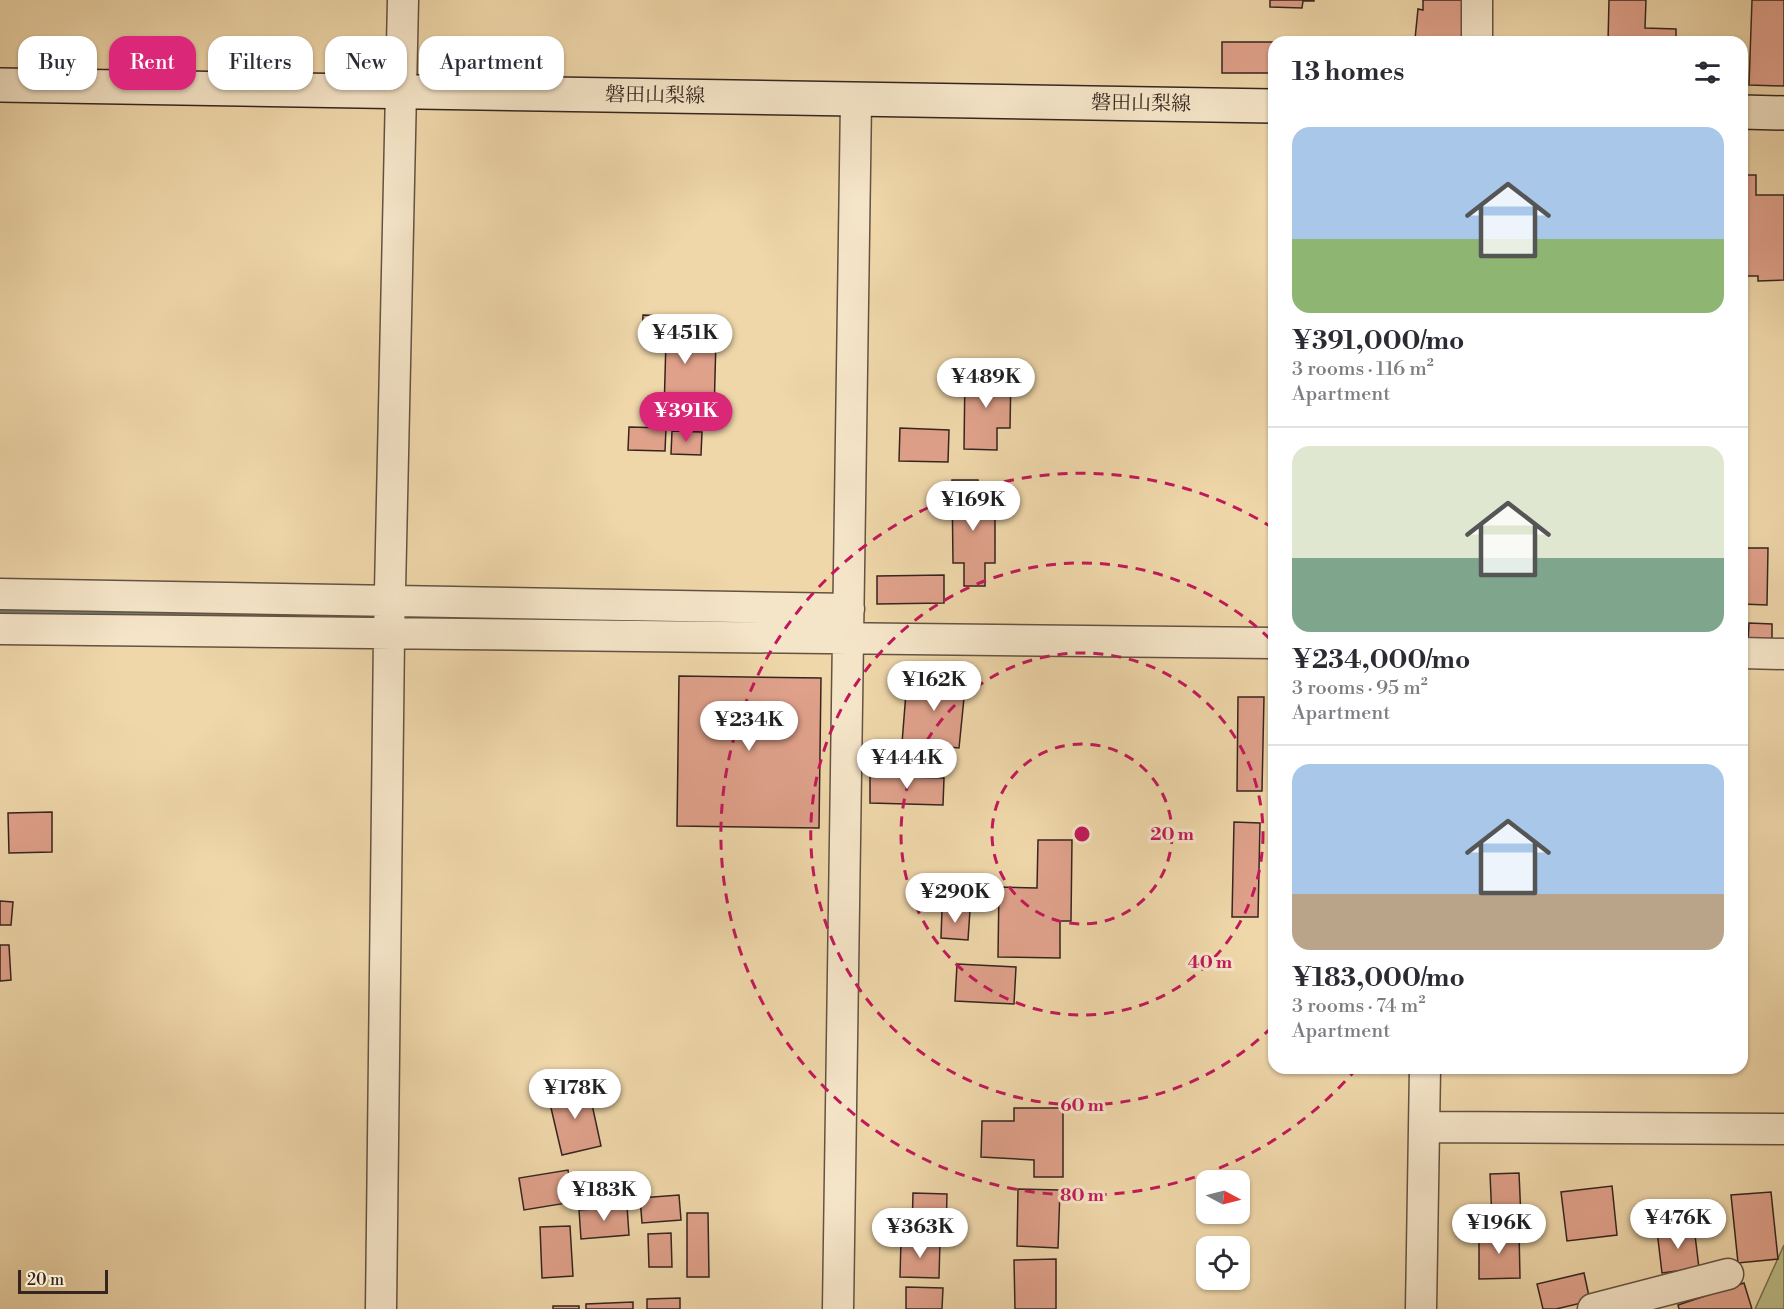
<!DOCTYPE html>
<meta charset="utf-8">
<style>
body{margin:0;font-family:"Libre Bodoni","Noto Serif JP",serif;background:#f2f2f3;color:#2b2b33;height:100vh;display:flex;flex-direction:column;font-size:22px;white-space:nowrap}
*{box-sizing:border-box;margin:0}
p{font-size:20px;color:#7c7c81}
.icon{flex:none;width:33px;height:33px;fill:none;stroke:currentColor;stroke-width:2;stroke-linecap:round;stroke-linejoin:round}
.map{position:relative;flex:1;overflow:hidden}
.details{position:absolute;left:1268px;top:36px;width:480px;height:1038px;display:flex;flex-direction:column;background:#fff;border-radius:18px;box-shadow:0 2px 4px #0004}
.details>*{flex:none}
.top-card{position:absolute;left:18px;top:36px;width:570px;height:54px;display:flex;gap:12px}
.needle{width:39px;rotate:97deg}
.controls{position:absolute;left:1196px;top:1170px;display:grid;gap:12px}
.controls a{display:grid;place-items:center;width:54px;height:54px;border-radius:12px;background:#fff;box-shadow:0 2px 4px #0004;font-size:30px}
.scale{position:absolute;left:18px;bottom:15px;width:90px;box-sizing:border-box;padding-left:6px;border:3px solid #35251f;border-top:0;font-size:16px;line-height:21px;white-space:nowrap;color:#35251f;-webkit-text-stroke:4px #f5e5c8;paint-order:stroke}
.price{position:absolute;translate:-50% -51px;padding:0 14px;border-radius:21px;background:#fff;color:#222;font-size:20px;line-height:39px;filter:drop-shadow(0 2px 3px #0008)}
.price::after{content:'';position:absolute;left:50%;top:36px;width:18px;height:14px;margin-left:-9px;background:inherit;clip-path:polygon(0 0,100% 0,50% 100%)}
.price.selected{background:#db2777;color:#fff}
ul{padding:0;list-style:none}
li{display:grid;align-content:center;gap:12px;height:318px;padding:0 24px}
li+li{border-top:2px solid #e1e1e2}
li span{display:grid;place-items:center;height:186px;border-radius:18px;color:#555}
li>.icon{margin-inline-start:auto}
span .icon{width:108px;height:108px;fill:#fffc;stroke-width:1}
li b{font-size:26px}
h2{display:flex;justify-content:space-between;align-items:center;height:72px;padding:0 24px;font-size:26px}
.chip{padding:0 21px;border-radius:18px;background:#fff;box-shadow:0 2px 4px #0004;font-size:21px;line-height:54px}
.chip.selected{background:#db2777;color:#fff}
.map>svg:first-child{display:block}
.green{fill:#bcbd86;stroke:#787152;stroke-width:1.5}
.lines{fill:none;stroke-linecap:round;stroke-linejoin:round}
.stream{stroke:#727e72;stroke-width:9}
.building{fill:#e0a18b;stroke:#35251f;stroke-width:1.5}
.minor-casing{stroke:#645242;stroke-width:33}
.secondary-casing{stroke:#35251f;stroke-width:36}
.minor{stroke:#f5e5c8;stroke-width:30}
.secondary{stroke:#f5e5c8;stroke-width:33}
.ring{fill:none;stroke:#c2185b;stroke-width:3;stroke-dasharray:10 8}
.labels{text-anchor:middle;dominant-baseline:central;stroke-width:6;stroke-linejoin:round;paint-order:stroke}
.street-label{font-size:20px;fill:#35251f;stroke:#f5e5c8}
.centre{fill:#c2185b;stroke:#f5e5c8;stroke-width:3}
.ring-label{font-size:18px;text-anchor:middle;font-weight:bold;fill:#c2185b;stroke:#f5e5c8;stroke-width:6;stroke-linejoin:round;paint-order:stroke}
</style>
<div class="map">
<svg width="1784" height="1309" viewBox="0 0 1784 1309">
<rect width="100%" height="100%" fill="#efd7aa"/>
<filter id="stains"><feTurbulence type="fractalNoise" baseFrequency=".00333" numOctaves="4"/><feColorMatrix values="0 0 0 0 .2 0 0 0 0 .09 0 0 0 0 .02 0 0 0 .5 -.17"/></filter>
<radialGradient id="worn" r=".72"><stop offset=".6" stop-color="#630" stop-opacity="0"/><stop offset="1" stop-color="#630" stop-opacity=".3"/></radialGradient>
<path class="green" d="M1784,1245v64h-29z"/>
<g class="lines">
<path class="stream" d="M0,612l634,9"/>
</g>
<path class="building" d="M1270,0h44v1h-11l-1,7 -32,-1z
M1423,0h41v40l-49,-1 3,-30 5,1z
M1609,0h37l-1,28 31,1v13h-68z
M1752,0h32v86l-35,-1z
M1222,42h59h-7v31h-52z
M1742,175h14v20h28v85l-26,1v-5h-16z
M643,315l49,2 -1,22h25l-2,75 -50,-2 2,-72 -24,-1z
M965,372l46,1 -1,55h-13v22l-33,-1z
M629,427l37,1 -1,23 -37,-1z
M900,428l49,2 -1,32 -49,-1z
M672,431l30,1 -1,23 -30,-1z
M952,480h26v22h17v61h-10v23h-21v-23h-11z
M1742,548h26l-1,57 -25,-1z
M944,575v28l-67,1v-28z
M1749,623l23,1v20l-24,-1z
M679,676l142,2 -2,150 -142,-2z
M966,678l-7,70 -57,-5 5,-63z
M1238,697h26l-2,94h-25z
M870,776l74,2 -1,27 -73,-2z
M52,812v40l-43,1 -1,-40z
M1234,822l26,1 -2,94h-26z
M1038,840h34l-1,81h-11v37l-62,-1 1,-70 38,1z
M0,901l13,1 -2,23h-11z
M942,909l28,1 -2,30 -27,-2z
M0,945h9l2,35 -11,1z
M957,964l59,3 -2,37 -59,-3z
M588,1086l13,60 -39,9 -14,-60z
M1014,1108h49v69h-29v-17l-53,-3 1,-36h32z
M568,1170l5,32 -49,8 -5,-32z
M1519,1173l2,45 -29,2 -2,-46z
M1612,1186l5,49 -50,6 -6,-49z
M1018,1189l42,1 -2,58 -41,-2z
M1771,1192l7,67 -40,4 -7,-68z
M913,1193l34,1 -1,40 -34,-1z
M679,1195l2,25 -39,3 -2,-25z
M627,1206l2,29 -48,4 -2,-29z
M687,1213h21l1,64h-22z
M570,1226l3,50 -31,2 -2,-51z
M1694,1227l5,41 -37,5 -5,-42z
M1519,1231l1,47 -41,1v-47z
M671,1233l1,34h-23l-1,-33z
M901,1240l39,1 -1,37 -39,-1z
M1056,1259v50h-41l-1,-49z
M1584,1273l6,28 -34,8h-13l-6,-25z
M1744,1283l8,26h-73l-1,-4z
M906,1287l37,1 -1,21h-36z
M680,1298v11h-33v-10z
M633,1302v7h-47v-5z
M553,1306h26v3h-26z"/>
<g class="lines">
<g class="minor-casing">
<path id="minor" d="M1477,42v-42
M0,594l849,15
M0,629c425,7 849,7 1274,14
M1742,653l42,1
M1424,1127l360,2
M381,1309l8,-673 14,-636
M838,1309l18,-1208
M1421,1309l4,-241
M1593,1309l135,-35"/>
</g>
<g class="secondary-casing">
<path id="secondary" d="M0,85l1274,21
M1742,112l42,1"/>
</g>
<use href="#minor" class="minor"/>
<use href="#secondary" class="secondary"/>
</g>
<g class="ring">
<circle cx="1082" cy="834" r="90"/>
<circle cx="1082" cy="834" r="181"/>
<path d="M1272 1027A271 271 0 1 1 1272 641"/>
<path d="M1357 1068A361 361 0 1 1 1273 528"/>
</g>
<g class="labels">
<g class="street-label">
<text transform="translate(655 96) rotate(1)">磐田山梨線</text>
<text transform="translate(1141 104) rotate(1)">磐田山梨線</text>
</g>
</g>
<circle cx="1082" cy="834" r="9" class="centre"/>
<g class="ring-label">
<text x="1172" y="840">20 m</text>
<text x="1210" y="968">40 m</text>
<text x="1082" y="1111">60 m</text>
<text x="1082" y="1201">80 m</text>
</g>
<rect width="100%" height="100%" filter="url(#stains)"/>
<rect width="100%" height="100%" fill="url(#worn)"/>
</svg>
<div class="controls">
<a><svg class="needle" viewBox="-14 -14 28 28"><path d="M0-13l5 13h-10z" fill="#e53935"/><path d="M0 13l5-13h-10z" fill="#7c7c81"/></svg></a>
<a><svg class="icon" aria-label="locate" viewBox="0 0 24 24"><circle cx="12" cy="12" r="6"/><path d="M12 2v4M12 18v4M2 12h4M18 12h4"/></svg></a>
</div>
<div class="scale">20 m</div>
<b class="price" style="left:685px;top:365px">¥451K</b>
<b class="price" style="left:986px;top:409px">¥489K</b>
<b class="price selected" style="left:686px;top:443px">¥391K</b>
<b class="price" style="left:973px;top:532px">¥169K</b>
<b class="price" style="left:934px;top:712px">¥162K</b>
<b class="price" style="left:749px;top:752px">¥234K</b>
<b class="price" style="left:907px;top:790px">¥444K</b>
<b class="price" style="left:955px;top:924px">¥290K</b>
<b class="price" style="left:575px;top:1120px">¥178K</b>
<b class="price" style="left:604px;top:1222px">¥183K</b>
<b class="price" style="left:1678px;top:1250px">¥476K</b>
<b class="price" style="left:1499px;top:1255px">¥196K</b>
<b class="price" style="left:920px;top:1259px">¥363K</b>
<div class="top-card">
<a class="chip">Buy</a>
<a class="chip selected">Rent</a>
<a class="chip">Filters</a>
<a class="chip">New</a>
<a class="chip">Apartment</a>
</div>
<section class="details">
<h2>13 homes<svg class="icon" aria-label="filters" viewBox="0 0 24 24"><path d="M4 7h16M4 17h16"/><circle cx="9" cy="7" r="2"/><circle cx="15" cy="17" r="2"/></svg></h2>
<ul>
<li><span style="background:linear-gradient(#a9c7e8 60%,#8fb573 0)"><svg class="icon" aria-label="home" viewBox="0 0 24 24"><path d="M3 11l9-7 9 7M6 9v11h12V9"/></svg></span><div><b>¥391,000/mo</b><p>3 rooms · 116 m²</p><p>Apartment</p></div></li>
<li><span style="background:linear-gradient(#dfe7d0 60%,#7fa58c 0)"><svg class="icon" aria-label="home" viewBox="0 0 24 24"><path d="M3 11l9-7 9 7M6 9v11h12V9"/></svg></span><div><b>¥234,000/mo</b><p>3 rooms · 95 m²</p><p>Apartment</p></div></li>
<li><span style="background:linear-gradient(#a9c7e8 70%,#b9a48a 0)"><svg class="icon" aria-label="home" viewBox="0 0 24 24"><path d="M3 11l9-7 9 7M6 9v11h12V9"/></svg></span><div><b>¥183,000/mo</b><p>3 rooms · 74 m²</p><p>Apartment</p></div></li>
</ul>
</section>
</div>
